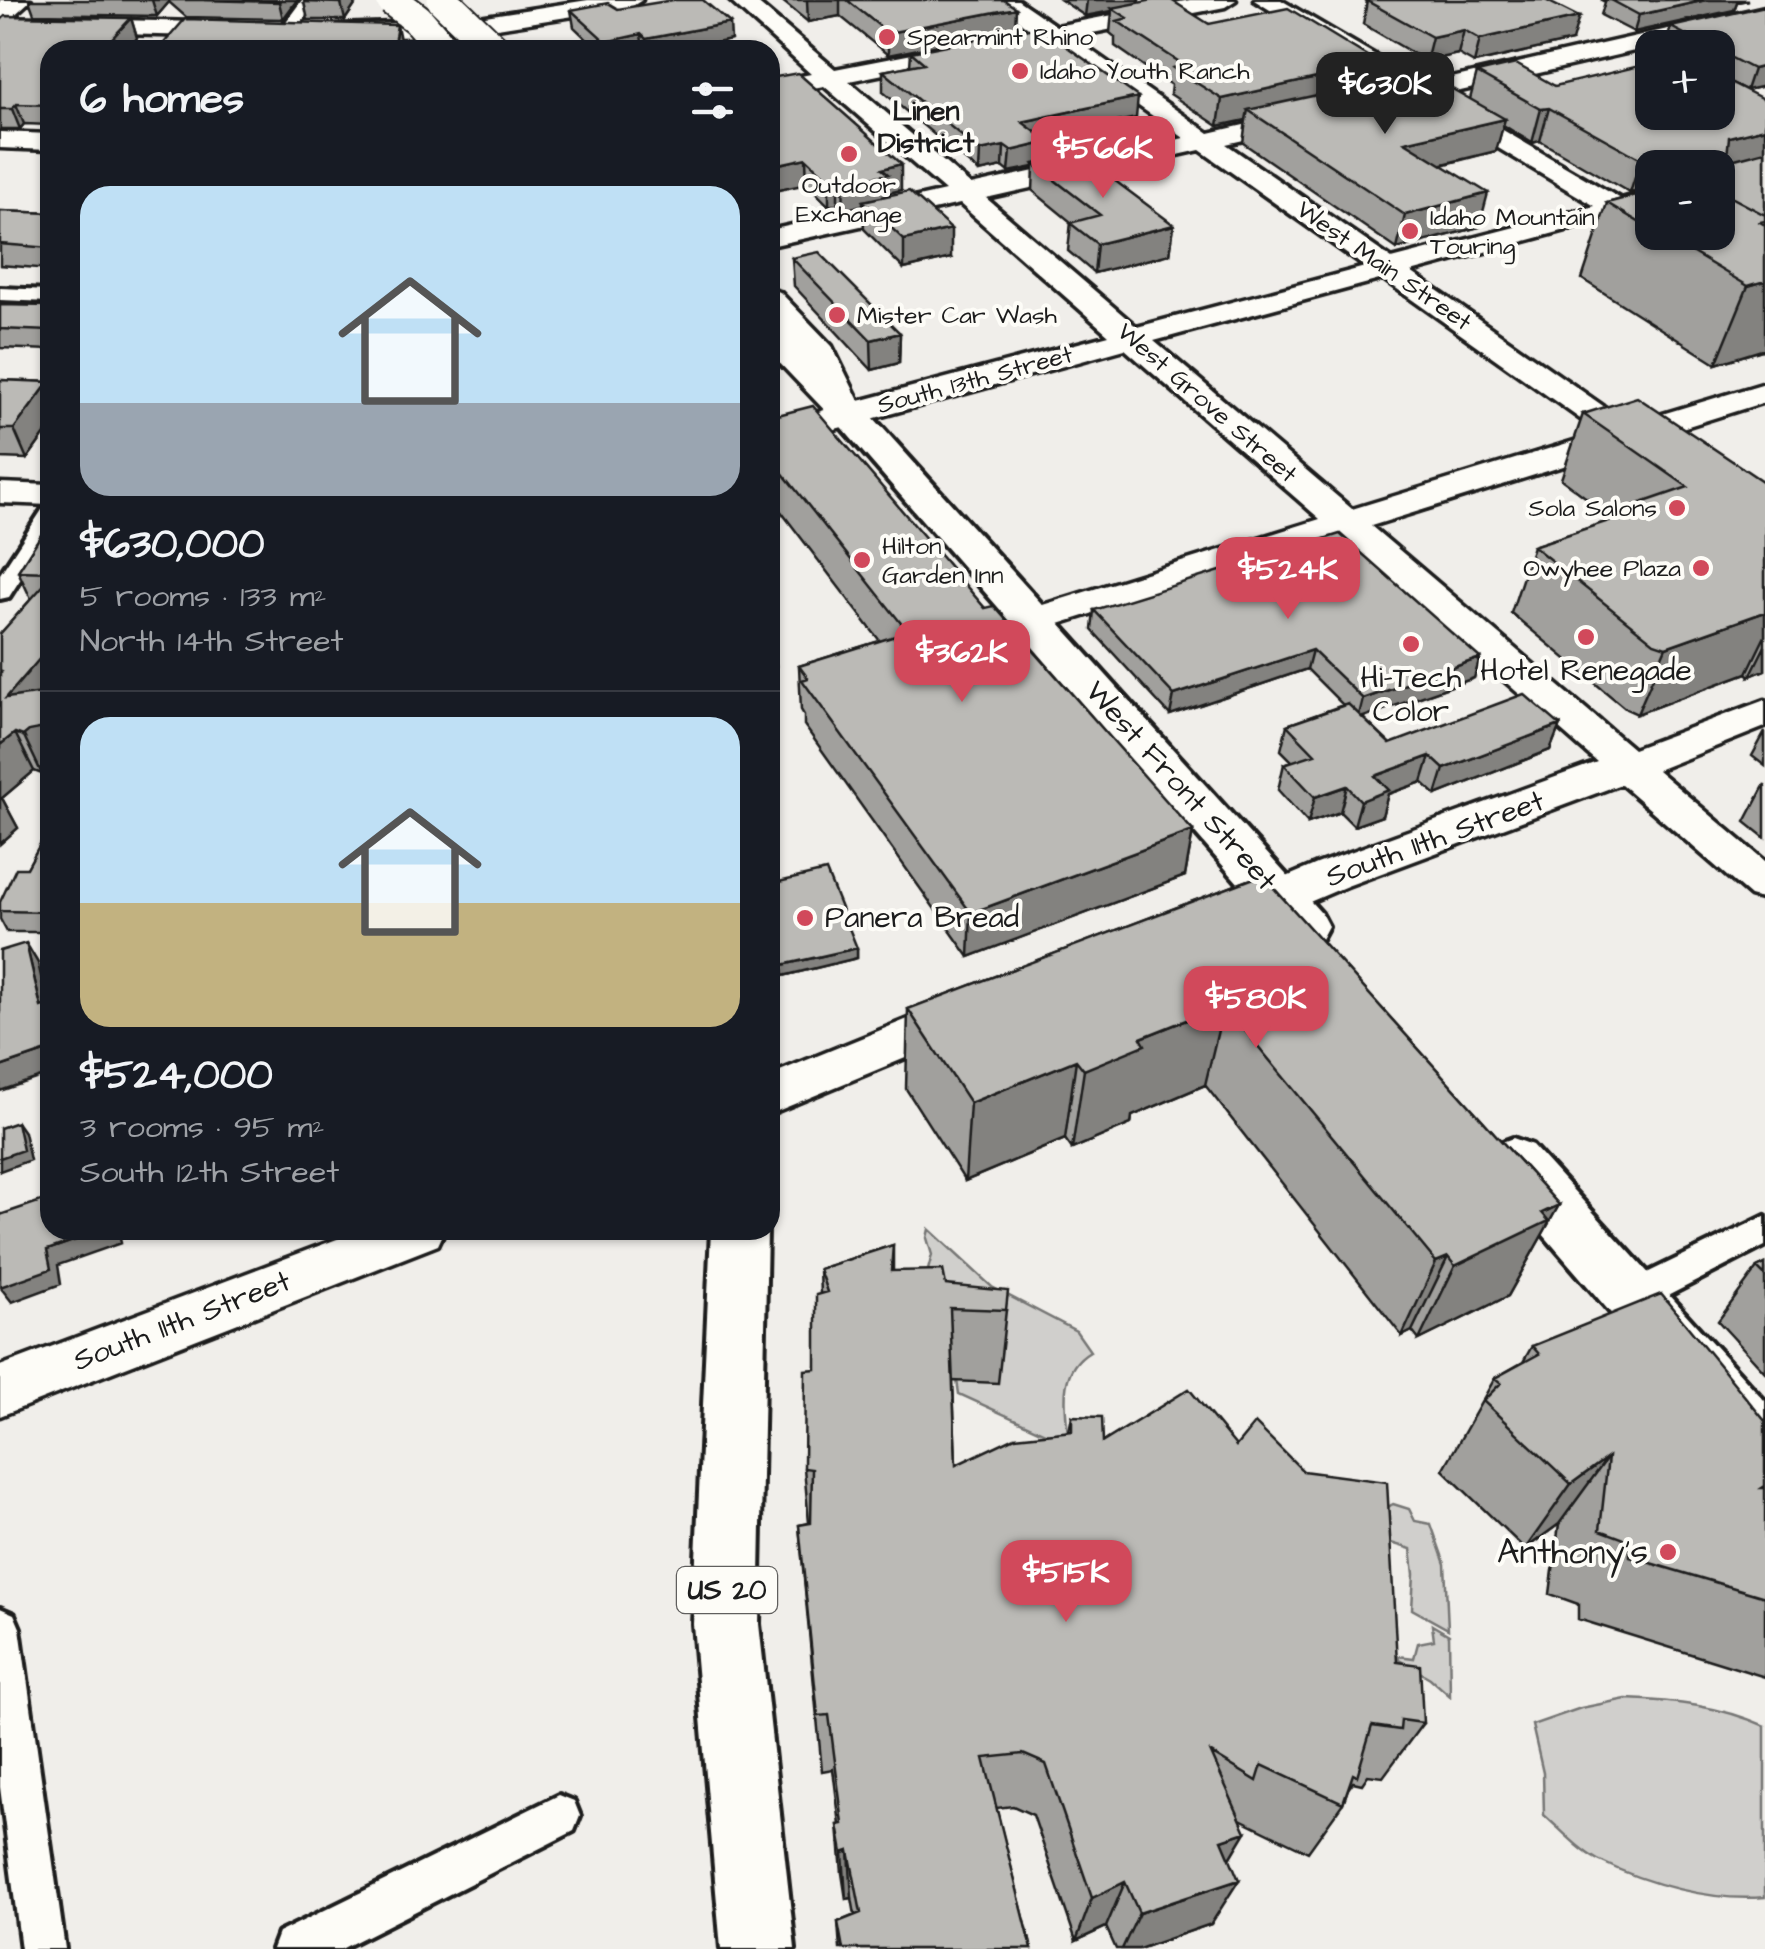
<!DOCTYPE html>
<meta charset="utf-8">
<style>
body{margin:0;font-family:"Architects Daughter",sans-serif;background:#242831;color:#f1f3f6;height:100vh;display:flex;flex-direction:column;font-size:38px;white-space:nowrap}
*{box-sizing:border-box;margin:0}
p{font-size:32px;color:#9ea1a6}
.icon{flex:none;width:55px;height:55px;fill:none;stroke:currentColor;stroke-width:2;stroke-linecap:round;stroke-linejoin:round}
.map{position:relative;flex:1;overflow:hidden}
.panel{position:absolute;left:40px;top:40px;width:740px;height:1200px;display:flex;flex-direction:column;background:#171b24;border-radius:30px;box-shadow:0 2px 8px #0004}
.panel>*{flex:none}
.fabs{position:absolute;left:1635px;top:30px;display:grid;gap:20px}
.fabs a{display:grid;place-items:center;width:100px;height:100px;border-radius:20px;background:#171b24;box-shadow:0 2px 8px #0004;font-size:50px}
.price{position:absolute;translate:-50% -85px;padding:0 22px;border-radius:20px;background:#d1495b;color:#fff;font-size:32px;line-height:65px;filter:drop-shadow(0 2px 5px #0008)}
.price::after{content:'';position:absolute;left:50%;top:60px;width:30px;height:22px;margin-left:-15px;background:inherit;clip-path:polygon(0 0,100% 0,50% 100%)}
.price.active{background:#222;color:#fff}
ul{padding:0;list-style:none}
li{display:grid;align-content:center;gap:20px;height:530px;padding:0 40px}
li+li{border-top:2px solid #363941}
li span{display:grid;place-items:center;height:310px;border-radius:30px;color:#555}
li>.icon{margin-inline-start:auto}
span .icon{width:180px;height:180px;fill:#fffc;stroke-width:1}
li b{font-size:42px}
h2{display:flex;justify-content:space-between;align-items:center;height:120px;padding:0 40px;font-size:42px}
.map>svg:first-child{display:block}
.green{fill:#d0cfcc;stroke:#767674;stroke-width:2.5}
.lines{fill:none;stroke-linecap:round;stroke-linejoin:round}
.street-casing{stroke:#1c1c1c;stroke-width:8}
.secondary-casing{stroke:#1c1c1c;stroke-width:7}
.primary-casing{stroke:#1c1c1c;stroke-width:8}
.highway-casing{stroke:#1c1c1c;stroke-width:7}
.street{fill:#fdfcf7;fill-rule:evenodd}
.secondary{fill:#fdfcf7;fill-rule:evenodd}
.primary{fill:#fdfcf7;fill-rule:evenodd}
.highway{fill:#fdfcf7;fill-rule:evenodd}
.highway-bridge-casing{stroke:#1c1c1c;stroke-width:35;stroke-linecap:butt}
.highway-bridge{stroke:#fdfcf7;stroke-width:31}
.wall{fill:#a1a09d;stroke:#1c1c1c;stroke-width:2.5}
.shaded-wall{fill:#83827f;stroke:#1c1c1c;stroke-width:2.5}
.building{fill:#bbbab6;stroke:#1c1c1c;stroke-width:2.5}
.poi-dot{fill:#d1495b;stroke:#fdfcf7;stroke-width:4}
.labels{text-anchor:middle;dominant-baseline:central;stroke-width:8;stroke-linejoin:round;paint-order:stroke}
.far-poi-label{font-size:25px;fill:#1c1c1c;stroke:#fdfcf7;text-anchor:start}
.far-street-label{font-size:25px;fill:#1c1c1c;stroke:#fdfcf7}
.far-neighbourhood-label{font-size:28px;font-weight:bold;fill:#1c1c1c;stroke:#fdfcf7}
.shield{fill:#fdfcf7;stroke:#605f5e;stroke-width:2.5}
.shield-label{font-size:28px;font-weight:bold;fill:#1c1c1c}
.poi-label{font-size:30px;fill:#1c1c1c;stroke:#fdfcf7}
.street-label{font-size:30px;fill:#1c1c1c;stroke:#fdfcf7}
.near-poi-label{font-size:35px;fill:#1c1c1c;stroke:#fdfcf7;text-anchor:end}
</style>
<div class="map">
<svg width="1765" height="1949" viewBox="0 0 1765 1949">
<rect width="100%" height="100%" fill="#f0eeea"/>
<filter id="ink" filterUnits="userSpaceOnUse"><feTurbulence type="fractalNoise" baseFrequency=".01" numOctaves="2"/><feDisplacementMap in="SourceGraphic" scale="20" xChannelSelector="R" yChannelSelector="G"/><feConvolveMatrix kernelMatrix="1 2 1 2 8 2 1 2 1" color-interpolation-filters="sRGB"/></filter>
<g filter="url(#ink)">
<path class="green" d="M929,1229l63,58 84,44 14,20c-34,20 -24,59 -21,93l-110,-50 -7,-49 -24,-75 4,-15 -5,-17z
M1393,1504l16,5 6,12 16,3 14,40 3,65 -36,-20 2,-35 -3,-25 -30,-9 7,-33z
M1432,1625l17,10 1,61 -20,-18 -31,-18 -1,-4 16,2 4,-15 16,-3z
M1626,1699c49,2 94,7 139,27v171c-53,5 -119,-13 -167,-37 -19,-10 -37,-30 -54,-45l-1,-42 -11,-48 49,-17z"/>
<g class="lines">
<g class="street-casing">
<path id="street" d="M302,0h16l-26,34h-10l-3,-3z
M0,288l50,2v12l-50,-2z
M50,508v25l-41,64 -9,2v-25l42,-64z
M1765,1216v30l-121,62 -12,4 -12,-4 -5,-11 5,-11z
M0,1608l14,6 6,14 45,321h-44l-21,-162z
M559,1795l15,6 6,15 -6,15 -233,118h-69l6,-16z"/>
</g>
<g class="secondary-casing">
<path id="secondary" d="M588,0h54l-11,7 -178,28 -117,4 -12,-7 12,-7 117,-4z
M729,0h25l81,69 134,-26 8,2 4,5 -4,5 -128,26 122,104 213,-47 -136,-96h-19l-4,-5 7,-6 -40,-31h26l38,26 134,-26h46l-11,7 -153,30 137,96 96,-22 9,3 4,5 -4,5 -88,20 166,115 203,-53 -177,-106 -31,7 -9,-2 -3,-5 3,-5 22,-5 -146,-90h27l144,84 340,-77v14l-322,74 178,104 31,-8v16l-11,3 11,10 -14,8 -24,-11 -203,55 218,152 136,-41v19l-115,36 6,8 -4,7 -12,3 -19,-8 -250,78 262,223 132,-49v27l-108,43 108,91v39l-15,-4 -129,-112 -274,102 -89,38 -15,5 -15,-5 -7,-11 7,-11 89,-38 280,-102 -258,-226 -293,92 -13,3 -13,-3 -5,-8 5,-8 300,-93 -195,-170 -355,98v-20l61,-19 -24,-52 -37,-40v-27l10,3 52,54 27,55 250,-66 -149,-131 -190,42v-16l175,-39 -121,-105 -54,10v-14l41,-8zM1200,150l165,117 -228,60 -151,-129zM1383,279l217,154 -248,76 -198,-168z
M0,17l237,6 12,7 -12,7 -237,-6z
M0,132l50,2v16l-50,-2z
M0,483l50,2v20l-50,-2z
M962,997l16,5 7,13 -7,13 -208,86v-39z
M361,1230h84l-7,15 -438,171v-50z"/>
</g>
<g class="primary-casing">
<path id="primary" d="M849,402l13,3 459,508 7,13 -7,13 -17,5 -17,-5 -451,-518 -5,-8 5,-8z
M1513,1138l19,7 233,256v74l-22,-8 -249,-290 -8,-16 8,-16z
M711,1230h56l-8,394 36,325h-74l-28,-325z"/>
</g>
<g class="highway-casing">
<path id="highway" d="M0,0h31l-21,19 -10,2z
M770,320l13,3 80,82 6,8 -6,8 -14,4 -14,-4 -65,-68z"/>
</g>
<use href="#street" class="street"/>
<use href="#secondary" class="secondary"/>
<use href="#primary" class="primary"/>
<use href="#highway" class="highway"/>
<g class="highway-bridge-casing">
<path id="highway-bridge" d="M392,0l25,19 27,31
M443,0l52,50"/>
</g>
<use href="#highway-bridge" class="highway-bridge"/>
</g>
<path class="wall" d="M29,0h268l-14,19 -97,-2 -17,-15 -12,14 -123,-2z
M305,0h48l2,5 -10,15h-37l-4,-18z
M781,0h223l11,30 -127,25 -48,-39 -32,6z
M1061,0h78l-1,3 71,21 167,58 94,17 7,-26 78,13 210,14v249l-49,15 -134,-85 25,-76 45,-12v41h66v-64h-66l-22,25 -90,-52 -8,2 -29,-18 -7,26 -54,14 37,62 -82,22 -154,-106 3,-23 -28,6 -48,-32 1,-9 -56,-39v-9l-5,-4 2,-22 -27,5z
M1365,0h180l27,41 -98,22 -16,-9 -32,7 -63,-37 4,-23z
M1601,0h147l-11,2 -3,8 -100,22 -33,-17 4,-13z
M1765,6v80l-19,4 -28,-14v-28h-54l7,-21z
M618,9l113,31 -50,10h-83l-24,-23 -3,-17z
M131,18l6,20 -11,12h-76v75l-26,-1 -4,5h-20v-108z
M911,52l225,66 -93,20 4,23 127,64 -4,29 -76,19 -26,-22 3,-29 -38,-31 1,-24 -25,5 -6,-5 -24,5 -96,-80v-21l27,-5z
M770,78l131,112 -13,3v3l63,62 -47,11 -40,-40 -1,-24 -19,5 -6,-6 -9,2 -22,-22z
M0,211l50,2v56l-50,-4z
M792,258l108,75 -1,30 -27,7 -78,-84z
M0,305l50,1v44l-50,-2z
M0,380l49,2 1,2v43l-23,32 -27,-1z
M1583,414l182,69v187l-15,6 -3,-3 -110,41 -11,-5 -115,-96 22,-67 82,-27 -54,-40z
M770,417l215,191 208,223 -8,45 -216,81 -165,-232v-10l-3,-5 -2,-44 81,-25 -110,-144z
M50,521v247l-8,6 -8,-3 -32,27 16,30 -18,16v-210l31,-35 -13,-28z
M1094,610l386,48 -6,20 -112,39 28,27 170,-19 -10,25 -114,45 -14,-13 -34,12 -6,22 -28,10 -14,-14 -32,11 -30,-33 6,-26 8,-3 -11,-11 6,-25 56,-20 -36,-36 -137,46 -78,-85z
M1765,732v34l-13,-10z
M1765,784v54l-20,-16z
M50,826v106h-43l-7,-13v-17l27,-34z
M1262,875l297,330 -51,91 -89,44 -7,-9 -10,5 -197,-251 -73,31 -1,8 -59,25 -7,-10 -100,42 -59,-92 2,-80z
M770,884l87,64v10l-74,18 -13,-35z
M893,1245v26l53,14 60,25 -8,73 -45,-2 3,84 113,-34 3,-15 31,26 294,220 26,61 -40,54 -15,-2 -6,9 -9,-2 -5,7 -5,14 -35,49 -68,-33 -29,105 -72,25h-23l-10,-22 -30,14 -43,-126 -20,-9 -17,2 36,141h-192l-2,-27 17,-7 -3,-17 -6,1 -4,-26 -4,-48h2l-7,-56 -11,2 -23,-246 10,-2 -5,-55 12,-99 4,-75 -1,-25z
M1765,1264v108l-47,-51 39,-53z
M1532,1346l233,75v256l-187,-58v-15l-28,-10 9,-70 -34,25 -82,-79 52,-92 28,-16z"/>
<path class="shaded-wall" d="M152,0h17v2l-12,14z
M280,0h17l-14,19 -4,-17z
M343,0h10l2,5 -10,15 -4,-17z
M807,0h33v16l-32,6z
M1087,0h52l-1,6 -26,2v3l-27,5z
M1706,0h42l-11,2 -3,8 -100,22 5,-17z
M1016,8l-1,22 -127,25v-22z
M1579,17l-7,24 -98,22 6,-24z
M131,18l6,20 -11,12h-25z
M730,23l1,17 -50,10h-34l-1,-11z
M397,25l4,20 -1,5h-7z
M1464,30l-6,24 -32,7 6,-24z
M641,34l2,16h-37v-8z
M1380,64l-5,27 -127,19 -2,10 -28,6 4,-27z
M1765,66v20l-19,4 7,-21z
M1138,97l-2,21 -115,25 1,-21z
M16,104l8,20 -4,5 -8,-20z
M1549,108l-9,33 -8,2 9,-34z
M1505,119l-9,32 -98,24 7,-33z
M1765,128v28l-47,14 11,-33z
M1049,142l-2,22h-13v3l-25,5 2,-21z
M1004,146l-1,21 -24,5 1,-21z
M1666,154l-5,14h-9v20l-22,5 11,-34z
M806,158l1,26 -37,8v-26z
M901,164v26l-13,3v7l-25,1v4l-19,5 -1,-27 39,-14z
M838,178v26l-9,2v-26z
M1488,193l-9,34 -82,22 8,-34z
M1174,225l-4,29 -76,19 3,-29z
M951,229v29l-47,11v-29z
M1765,281v68l-49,15 32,-78z
M900,333l-1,30 -27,7 -1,-30z
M49,382l1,45 -23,32 -13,-30z
M770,607h2l4,59 -6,2z
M1765,612v24l-18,37 -110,41 29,-67z
M50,635v133l-8,6 -36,-76 36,-53z
M1765,646v24l-15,6z
M1312,650l-5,19 -137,46 4,-20z
M1480,658l-6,20 -116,41 5,-20z
M1560,725l-10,25 -114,45 8,-26z
M15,733l19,38 -32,27 16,30 -18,16v-99z
M1430,756l-8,26 -34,12 -6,22 -28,10 7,-25 14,-25z
M1347,786l-7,26 -32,11 7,-26z
M1193,831l-8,45 -216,81 2,-44z
M26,943l12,20 12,53 -9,-9z
M857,948v10l-74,18 -1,-11z
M1224,1005l-19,80 -73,31 -1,8 -59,25 12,-79 57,-32z
M50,1050v24l-50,17v-24z
M1076,1060l-11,79 -100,42 5,-78z
M17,1122l7,10 6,28 -30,11v-13z
M1559,1205l-51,91 -89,44 36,-74 87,-53z
M104,1230h14l3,13 -63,22 3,19 -49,18 -12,-15 47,-37z
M1448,1257l-36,74 -10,5 34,-74z
M1608,1457l-49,67 -34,25 46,-65z
M1246,1832l-28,47 4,-39z
M849,1851l3,47 -6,1 -3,-46z
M1239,1880l-28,44 -72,25h-17l17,-36z
M1125,1882l-19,45 -30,14 16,-43z"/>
<path class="building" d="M204,0h76l-1,2z
M305,0h38l-2,3 -37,-1z
M673,0h30l27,23 -84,16 -5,-5 -35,8 -35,-32 37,-7 10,6z
M847,0h157l12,8 -128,25z
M1153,0h18l38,24 79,-16 92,56 -158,35 -49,-31 11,-3 -67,-44 11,-3 -16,-10z
M1372,0h173l34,17 -99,22 -16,-9 -32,7 -65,-36z
M1611,0h95l-67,15z
M1765,6v60l-12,3 -35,-18v-3h-7l-40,-21z
M5,16l126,2 -30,32h-51v55l-34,-1 -4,5h-12v-88z
M185,19l212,6 -4,25h-235z
M1039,27l99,70 -116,25 27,20 -38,9 -7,-5 -24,5 -97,-80 41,-8 -13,-11z
M1652,63v49h66v-36l47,24v28l-36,9 -2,19 4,4 34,-9v64l-47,-25v-22h-51l-1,-14 -25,5 -92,-51 -8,1 -64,-36 39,-9 39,22z
M798,73l103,91 -19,5 6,5 -45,9 -5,-5 -9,2 -23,-22 -36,8v-88z
M1409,75l23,9 8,-2 65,37 -100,23 83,51 -83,22 -157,-105z
M1073,155l7,5 6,-1 88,66 -77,19 -27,-21 30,-8 -66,-51z
M1718,190l47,25v6l-5,1 5,3v56l-17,5 -90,-54h60z
M909,191l42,38 -47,11 -41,-39z
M1652,191v39l-45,-27z
M0,211l50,2v35l-50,-4z
M819,252l81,81 -29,7 -79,-82z
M0,305l50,1v25l-50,-2z
M0,380l49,2 -35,47h-14z
M1637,397l128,86v129l-99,35 -12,-4 -121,-97 97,-32 -6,-5 64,-22 -105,-73z
M813,406l172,202 9,-2 199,225 -222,82 -169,-233 6,-2 -9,-12 109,-34 -138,-175v-40z
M50,521v51l-32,-1z
M1340,534l140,124 -117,41 -51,-49 -138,45 -80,-85z
M50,578v57l-8,10 5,5 -41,48 44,-6v35l-21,4 -6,5 -8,-3 -15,12v-72l2,-2 -2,-1v-36z
M1524,694l36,31 -116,44 -14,-13 -55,20 14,14 -28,11 -14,-15 -32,11 -31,-33 31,-10 -28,-29 61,-21 42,40z
M50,826v86l-50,-1v-9l16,-34h11z
M826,871l31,77 -75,17 -12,-32v-49z
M1262,875l297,330 -17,8 7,8 -94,45 -7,-9 -12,5 -212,-257 -83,33 4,7 -61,25 -8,-10 -106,43 -62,-94z
M26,943l15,64 9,-3v46l-50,17v-116z
M17,1122l6,28 -23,8v-30z
M50,1198v32h54l-57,20 4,19 -51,18v-72z
M893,1245l-2,26 52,-1 3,15 62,6 -2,19 -56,-2 6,157 59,-28 57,-6v-15l30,1 1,25 86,-53 47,57 19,-23 48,48 84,11 10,180 23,3 3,58 -22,-3 -1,10 -28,-4 -15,50 -4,-2 -10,29 -81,-38 -5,16 -46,-28 35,79 -24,8 17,40 -100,33 -14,-31 -33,16 -46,-134 -23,-10 -39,4 48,191h-189l-5,-27 23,-9 -12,-62 -6,2 -5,-28 5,-1 -14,-109 -11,1 -19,-191 12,-2 1,-54 -8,-1 1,-98 11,-1v-74l11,-3 -8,-23z
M1765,1264v12l-8,-8z
M1661,1294l104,127v65l-3,2h3v109l-135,-40v-16l-30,-11 8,-73 -37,27 -88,-83 18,-18 -6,-5 44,-24 -7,-8z"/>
</g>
<g class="poi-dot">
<circle cx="887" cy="37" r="10"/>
<circle cx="1020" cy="71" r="10"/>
<circle cx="849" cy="154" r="10"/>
<circle cx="1410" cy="231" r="10"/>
<circle cx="837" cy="315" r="10"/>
<circle cx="1677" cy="508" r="10"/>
<circle cx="862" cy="560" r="10"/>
<circle cx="1701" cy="568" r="10"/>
<circle cx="1586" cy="637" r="10"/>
<circle cx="1411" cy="644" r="10"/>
<circle cx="805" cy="918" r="10"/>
<circle cx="1668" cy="1552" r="10"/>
</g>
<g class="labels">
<g class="far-poi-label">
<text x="907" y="37">Spearmint Rhino</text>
<text x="1040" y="71">Idaho Youth Ranch</text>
<text x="849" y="185" text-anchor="middle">Outdoor<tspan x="849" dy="29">Exchange</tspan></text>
<text x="1430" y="217">Idaho Mountain<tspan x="1430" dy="29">Touring</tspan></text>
<text x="857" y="315">Mister Car Wash</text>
<text x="1657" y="508" text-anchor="end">Sola Salons</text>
<text x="882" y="546">Hilton<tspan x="882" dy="29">Garden Inn</tspan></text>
<text x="1681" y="568" text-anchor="end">Owyhee Plaza</text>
</g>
<g class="far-street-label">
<text transform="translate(1384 266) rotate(35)">West Main Street</text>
<text transform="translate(975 380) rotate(-15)">South 13th Street</text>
<text transform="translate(1207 403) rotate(41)">West Grove Street</text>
</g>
<g class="far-neighbourhood-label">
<text x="926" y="111">Linen<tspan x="926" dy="32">District</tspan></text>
</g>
<rect class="shield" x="677" y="1567" width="100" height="46" rx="8"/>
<g class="shield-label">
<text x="727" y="1590">US 20</text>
</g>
<g class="poi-label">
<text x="1586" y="671">Hotel Renegade</text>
<text x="1411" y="678">Hi-Tech<tspan x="1411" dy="34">Color</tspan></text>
<text x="825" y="918" text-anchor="start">Panera Bread</text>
</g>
<g class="street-label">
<text transform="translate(1181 786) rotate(48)">West Front Street</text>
<text transform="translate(1435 839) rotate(-20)">South 11th Street</text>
<text transform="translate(182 1321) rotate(-21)">South 11th Street</text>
</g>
<g class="near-poi-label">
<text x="1648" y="1552">Anthony's</text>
</g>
</g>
</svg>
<div class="fabs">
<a>+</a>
<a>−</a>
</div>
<b class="price active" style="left:1385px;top:137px">$630K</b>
<b class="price" style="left:1103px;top:201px">$566K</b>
<b class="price" style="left:1288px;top:622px">$524K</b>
<b class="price" style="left:962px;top:705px">$362K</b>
<b class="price" style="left:1256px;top:1051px">$580K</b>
<b class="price" style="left:1066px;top:1625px">$515K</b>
<section class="panel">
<h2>6 homes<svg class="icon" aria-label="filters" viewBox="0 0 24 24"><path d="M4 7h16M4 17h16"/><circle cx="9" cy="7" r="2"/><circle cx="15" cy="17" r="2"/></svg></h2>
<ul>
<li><span style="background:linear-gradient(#bfe0f5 70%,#9aa5b1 0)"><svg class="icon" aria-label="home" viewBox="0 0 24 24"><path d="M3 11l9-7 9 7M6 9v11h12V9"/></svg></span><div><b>$630,000</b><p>5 rooms · 133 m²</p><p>North 14th Street</p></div></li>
<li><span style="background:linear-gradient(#bfe0f5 60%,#c2b280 0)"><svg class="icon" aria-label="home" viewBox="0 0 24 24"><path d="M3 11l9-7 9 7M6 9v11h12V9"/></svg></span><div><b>$524,000</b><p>3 rooms · 95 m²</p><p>South 12th Street</p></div></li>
</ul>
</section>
</div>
